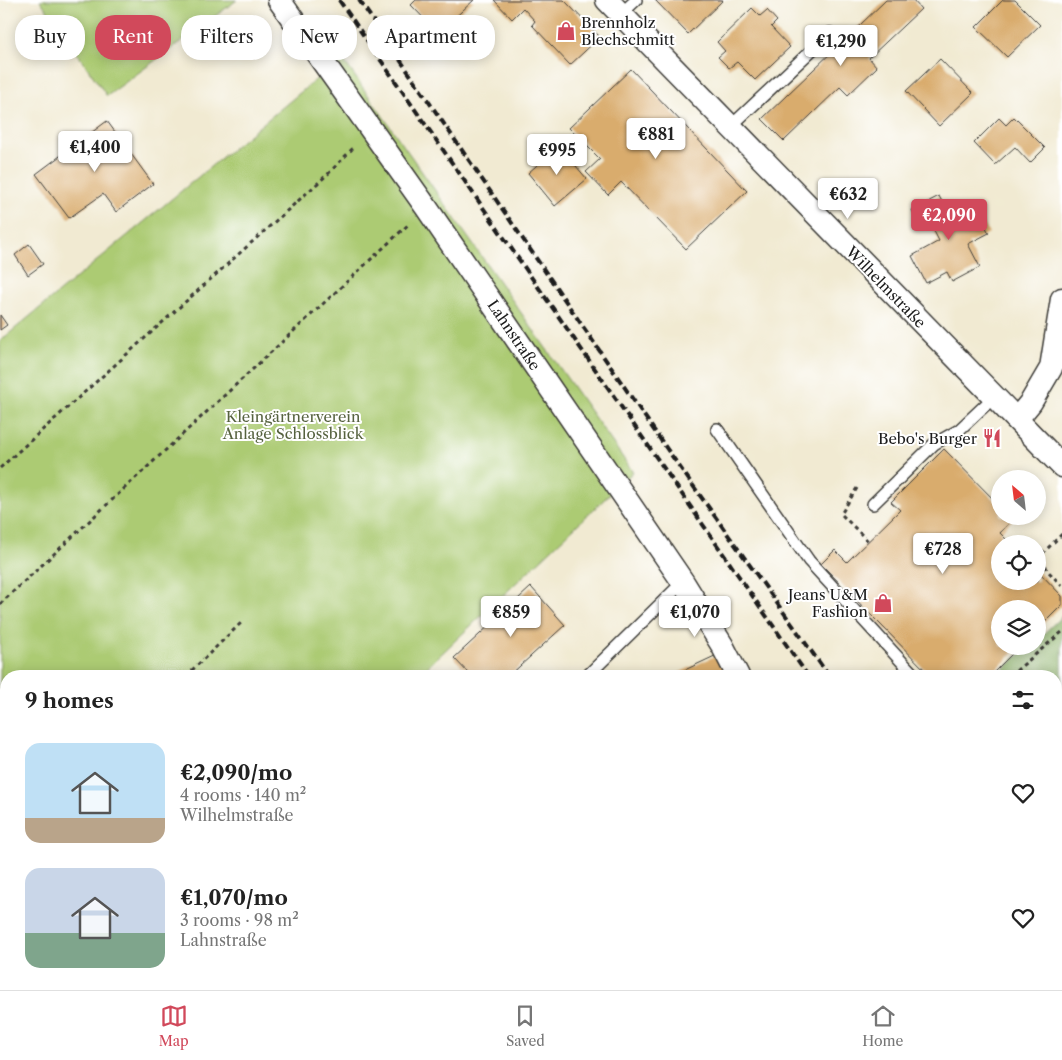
<!DOCTYPE html>
<meta charset="utf-8">
<style>
body{margin:0;font-family:"Libre Caslon Text",serif;background:#f6f6f6;color:#222;height:100vh;display:flex;flex-direction:column;font-size:19px;white-space:nowrap}
*{box-sizing:border-box;margin:0}
p{font-size:16px;color:#767676}
.icon{flex:none;width:28px;height:28px;fill:none;stroke:currentColor;stroke-width:2;stroke-linecap:round;stroke-linejoin:round}
.map{position:relative;flex:1;overflow:hidden}
.side{position:absolute;left:0px;top:670px;width:1062px;height:320px;display:flex;flex-direction:column;background:#fff;border-radius:20px 20px 0 0;box-shadow:0 2px 12px #0003}
.side>*{flex:none}
.guide{position:absolute;left:15px;top:15px;width:500px;height:45px;display:flex;gap:10px}
.needle{width:32px;rotate:332deg}
.controls{position:absolute;left:991px;top:470px;display:grid;gap:10px}
.controls a{display:grid;place-items:center;width:55px;height:55px;border-radius:50%;background:#fff;box-shadow:0 2px 12px #0003;font-size:25px}
.price{position:absolute;translate:-50% -42px;padding:0 11px;border-radius:5px;background:#fff;color:#222;font-size:16px;line-height:32px;filter:drop-shadow(0 1px 2px #0008)}
.price::after{content:'';position:absolute;left:50%;top:30px;width:15px;height:11px;margin-left:-8px;background:inherit;clip-path:polygon(0 0,100% 0,50% 100%)}
.price.active{background:#d1495b;color:#fff}
ul{padding:0;list-style:none}
li{display:flex;align-items:center;gap:15px;height:125px;padding:0 25px}
li span{display:grid;place-items:center;flex:none;width:140px;height:100px;border-radius:15px;color:#555}
li>.icon{margin-inline-start:auto}
span .icon{width:60px;height:60px;fill:#fffc;stroke-width:1}
li b{font-size:21px}
h2{display:flex;justify-content:space-between;align-items:center;height:60px;padding:0 25px;font-size:21px}
.tag{padding:0 18px;border-radius:20px;background:#fff;box-shadow:0 2px 12px #0003;font-size:18px;line-height:45px}
.tag.active{background:#d1495b;color:#fff}
.dock{display:flex;justify-content:space-around;align-items:center;height:70px;border-top:1px solid #e0e0e0;background:#fff;font-size:14px;color:#767676}
.dock a{display:grid;justify-items:center;gap:2px}
.dock .active{color:#d1495b}
.map>svg:first-child{display:block}
.green{fill:#accb73;stroke:#647448}
.forest{fill:#89af65;stroke:#526640}
.building{fill:#d9ac6d}
.lines{fill:none;stroke-linecap:round;stroke-linejoin:round}
.lane-casing{stroke:#3c3b37;stroke-width:14}
.street-casing{stroke:#3c3b37;stroke-width:25}
.secondary-casing{stroke:#3c3b37;stroke-width:30}
.path{stroke:#3c3b37;stroke-width:3;stroke-dasharray:4 4;stroke-linecap:butt}
.lane{stroke:#fff;stroke-width:11}
.street{stroke:#fff;stroke-width:22}
.secondary{stroke:#fbe5cf;stroke-width:28}
.rail{stroke:#1c1c1c;stroke-width:4;stroke-dasharray:8 4;stroke-linecap:butt}
.labels{text-anchor:middle;dominant-baseline:central;stroke-width:4;stroke-linejoin:round;paint-order:stroke}
.poi-label{font-size:15px;fill:#1c1c1c;stroke:#fff;text-anchor:end}
.street-label{font-size:15px;fill:#1c1c1c;stroke:#fff}
.park-label{font-size:15px;fill:#56623f;stroke:#fff}
</style>
<div class="map">
<svg width="1062" height="990" viewBox="0 0 1062 990">
<rect width="100%" height="100%" fill="#fff"/>
<filter id="ink" filterUnits="userSpaceOnUse"><feTurbulence type="fractalNoise" baseFrequency=".02" numOctaves="2"/><feDisplacementMap in="SourceGraphic" scale="10" xChannelSelector="R" yChannelSelector="G"/><feConvolveMatrix kernelMatrix="1 2 1 2 8 2 1 2 1" color-interpolation-filters="sRGB"/></filter>
<filter id="wash" filterUnits="userSpaceOnUse"><feTurbulence type="fractalNoise" baseFrequency=".0096" numOctaves="4" result="noise"/><feDisplacementMap in="SourceGraphic" scale="20" xChannelSelector="R" yChannelSelector="G"/><feGaussianBlur stdDeviation="1.12" result="paint"/><feColorMatrix in="noise" values="0 0 0 0 0 0 0 0 0 0 0 0 0 0 0 0 0 1.4 0 .05"/><feComposite in="paint" operator="in"/></filter>
<g filter="url(#wash)">
<rect width="100%" height="100%" fill="#f1ead2"/>
<path class="green" d="M40,0h197l-130,96z
M342,58l291,414 -215,204h-412v233l-6,-7v-561z
M512,984h103l-13,6h-103z
M849,984h108l4,6h-118z"/>
<path class="forest" d="M1062,616v64l-6,5v-9h-60l33,-30h9v-7z
M1062,743v143l-6,-7v-131z
M1062,960v30h-8l-4,-6h6v-19z
M706,984h143l-6,6h-136l-4,-5z
M957,984h51l5,6h-52z"/>
<g id="blocks">
<path class="building" d="M416,0h58l-36,33 -27,-28z
M494,0h70l36,37 -30,28 -38,-40 3,-4 -12,-13 -11,11z
M655,0h68l-35,34z
M886,0h27l8,9 -52,49 8,9 -29,28 -8,-8 -56,54 -22,-22z
M1003,0h12l25,25 -33,32 -31,-30z
M752,8l8,8 7,-6 10,11 -6,6 19,20 -35,33 -18,-18 -8,6 -11,-11 7,-6 -8,-9z
M940,59l33,34 -34,33 -33,-35z
M631,69l116,122 -61,58 -65,-67 -13,13 -22,-23 14,-13 -31,-31z
M1014,117l31,31 -15,15 -15,-16 -20,18 -21,-22 25,-25 7,7z
M107,121l46,63 -37,28 -13,-18 -34,24 -33,-44z
M559,146l28,33 -32,27 -27,-33z
M939,196l11,21 24,-12 15,28 -21,11 12,23 -28,15 -5,-10 -21,11 -14,-27 27,-15 -8,-16 -9,5 -10,-20z
M29,244l14,20 -15,11 -13,-20z
M0,315l7,10 -7,5z
M944,449l56,57v10h10l3,3 -13,14 11,11h-11v37h38v-10l24,25v9l-24,24v-20h-38v37h20l-30,30h-59l-110,-112 14,-14 12,12 53,-52 -9,-8z
M531,587l34,38 -56,51h-38l-17,-18z
M719,654l11,22h-58z
M241,984h200l3,6h-199z"/>
</g>
</g>
<g filter="url(#ink)">
<use href="#blocks" fill-opacity="0" stroke="#3c3b37" stroke-width="1"/>
<g class="lines">
<g class="lane-casing">
<path id="lane" d="M621,14l15,-14
M730,127l100,-94
M717,429l92,132 106,115
M873,504l61,-60 25,-14 36,-34
M587,676l96,-94
M0,905l6,7
M69,984l6,6
M96,990l6,-6
M215,990l7,-6"/>
</g>
<g class="street-casing">
<path id="street" d="M279,0l147,207 257,375 39,63 16,31
M607,0l455,466
M1017,419l14,-17 20,-34 11,-69"/>
</g>
<g class="secondary-casing">
<path id="secondary" d="M1056,710l6,-5
M634,990l14,-6"/>
</g>
<path class="path" d="M0,468l328,-294 27,-28
M857,488l-16,26 27,27
M1062,534l-20,20 5,16 15,16
M0,604l410,-381
M186,676l55,-53
M1010,676l52,-44
M0,692l6,7
M1056,740l6,-5
M0,856l6,-6
M1056,941l6,9
M675,990l12,-6
M736,990l3,-6
M752,990l11,-6"/>
<use href="#lane" class="lane"/>
<use href="#street" class="street"/>
<use href="#secondary" class="secondary"/>
<path class="rail" d="M339,0l469,676
M359,0l310,452 160,224
M1024,984l5,6
M1044,984l4,6"/>
</g>
</g>
<defs>
<g id="shop-bare" transform="scale(1.5)"><path d="M-5-2.5h2.3a2.7 3.5 0 0 1 5.4 0H5L5.5 6h-11ZM-1.5-2.5h3a1.5 2.3 0 0 0-3 0Z" fill="#d1495b" stroke="#fff" stroke-width="2.5" paint-order="stroke"/></g>
<g id="restaurant-bare" transform="scale(1.5)"><path d="M-5-6h1v4h1v-4h1v4h1v-4h1v5L-1.5 .5V6h-2V.5L-5-1ZM5-6V6H3V1.5H1.5Q1.5-4 5-6Z" fill="#d1495b" stroke="#fff" stroke-width="2.5" paint-order="stroke"/></g>
</defs>
<g fill-rule="evenodd">
<use href="#shop-bare" x="566" y="31"/>
<use href="#restaurant-bare" x="992" y="438"/>
<use href="#shop-bare" x="883" y="603"/>
</g>
<g class="labels">
<g class="poi-label">
<text x="581" y="22" text-anchor="start">Brennholz<tspan x="581" dy="17">Blechschmitt</tspan></text>
<text x="977" y="438">Bebo's Burger</text>
<text x="868" y="594">Jeans U&amp;M<tspan x="868" dy="17">Fashion</tspan></text>
</g>
<g class="street-label">
<text transform="translate(886 287) rotate(46)">Wilhelmstraße</text>
<text transform="translate(514 335) rotate(56)">Lahnstraße</text>
</g>
<g class="park-label">
<text x="293" y="416">Kleingärtnerverein<tspan x="293" dy="17">Anlage Schlossblick</tspan></text>
</g>
</g>
</svg>
<div class="controls">
<a><svg class="needle" viewBox="-14 -14 28 28"><path d="M0-13l5 13h-10z" fill="#e53935"/><path d="M0 13l5-13h-10z" fill="#767676"/></svg></a>
<a><svg class="icon" aria-label="locate" viewBox="0 0 24 24"><circle cx="12" cy="12" r="6"/><path d="M12 2v4M12 18v4M2 12h4M18 12h4"/></svg></a>
<a><svg class="icon" aria-label="layers" viewBox="0 0 24 24"><path d="M12 4l9 5-9 5-9-5zM3 14l9 5 9-5"/></svg></a>
</div>
<b class="price" style="left:841px;top:67px">€1,290</b>
<b class="price" style="left:656px;top:160px">€881</b>
<b class="price" style="left:95px;top:173px">€1,400</b>
<b class="price" style="left:557px;top:176px">€995</b>
<b class="price" style="left:848px;top:220px">€632</b>
<b class="price active" style="left:949px;top:241px">€2,090</b>
<b class="price" style="left:943px;top:575px">€728</b>
<b class="price" style="left:511px;top:638px">€859</b>
<b class="price" style="left:695px;top:638px">€1,070</b>
<div class="guide">
<a class="tag">Buy</a>
<a class="tag active">Rent</a>
<a class="tag">Filters</a>
<a class="tag">New</a>
<a class="tag">Apartment</a>
</div>
<section class="side">
<h2>9 homes<svg class="icon" aria-label="filters" viewBox="0 0 24 24"><path d="M4 7h16M4 17h16"/><circle cx="9" cy="7" r="2"/><circle cx="15" cy="17" r="2"/></svg></h2>
<ul>
<li><span style="background:linear-gradient(#bfe0f5 75%,#b9a48a 0)"><svg class="icon" aria-label="home" viewBox="0 0 24 24"><path d="M3 11l9-7 9 7M6 9v11h12V9"/></svg></span><div><b>€2,090/mo</b><p>4 rooms · 140 m²</p><p>Wilhelmstraße</p></div><svg class="icon" aria-label="heart" viewBox="0 0 24 24"><path d="M12 20l-8-8c-3-5 5-10 8-4 3-6 11-1 8 4z"/></svg></li>
<li><span style="background:linear-gradient(#c9d6e8 65%,#7fa58c 0)"><svg class="icon" aria-label="home" viewBox="0 0 24 24"><path d="M3 11l9-7 9 7M6 9v11h12V9"/></svg></span><div><b>€1,070/mo</b><p>3 rooms · 98 m²</p><p>Lahnstraße</p></div><svg class="icon" aria-label="heart" viewBox="0 0 24 24"><path d="M12 20l-8-8c-3-5 5-10 8-4 3-6 11-1 8 4z"/></svg></li>
</ul>
</section>
</div>
<nav class="dock">
<a class="active"><svg class="icon" aria-label="map" viewBox="0 0 24 24"><path d="M3 6l6-2 6 2 6-2v14l-6 2-6-2-6 2zM9 4v14M15 6v14"/></svg>Map</a>
<a><svg class="icon" aria-label="saved" viewBox="0 0 24 24"><path d="M7 4h10v16l-5-4-5 4z"/></svg>Saved</a>
<a><svg class="icon" aria-label="home" viewBox="0 0 24 24"><path d="M3 11l9-7 9 7M6 9v11h12V9"/></svg>Home</a>
</nav>
